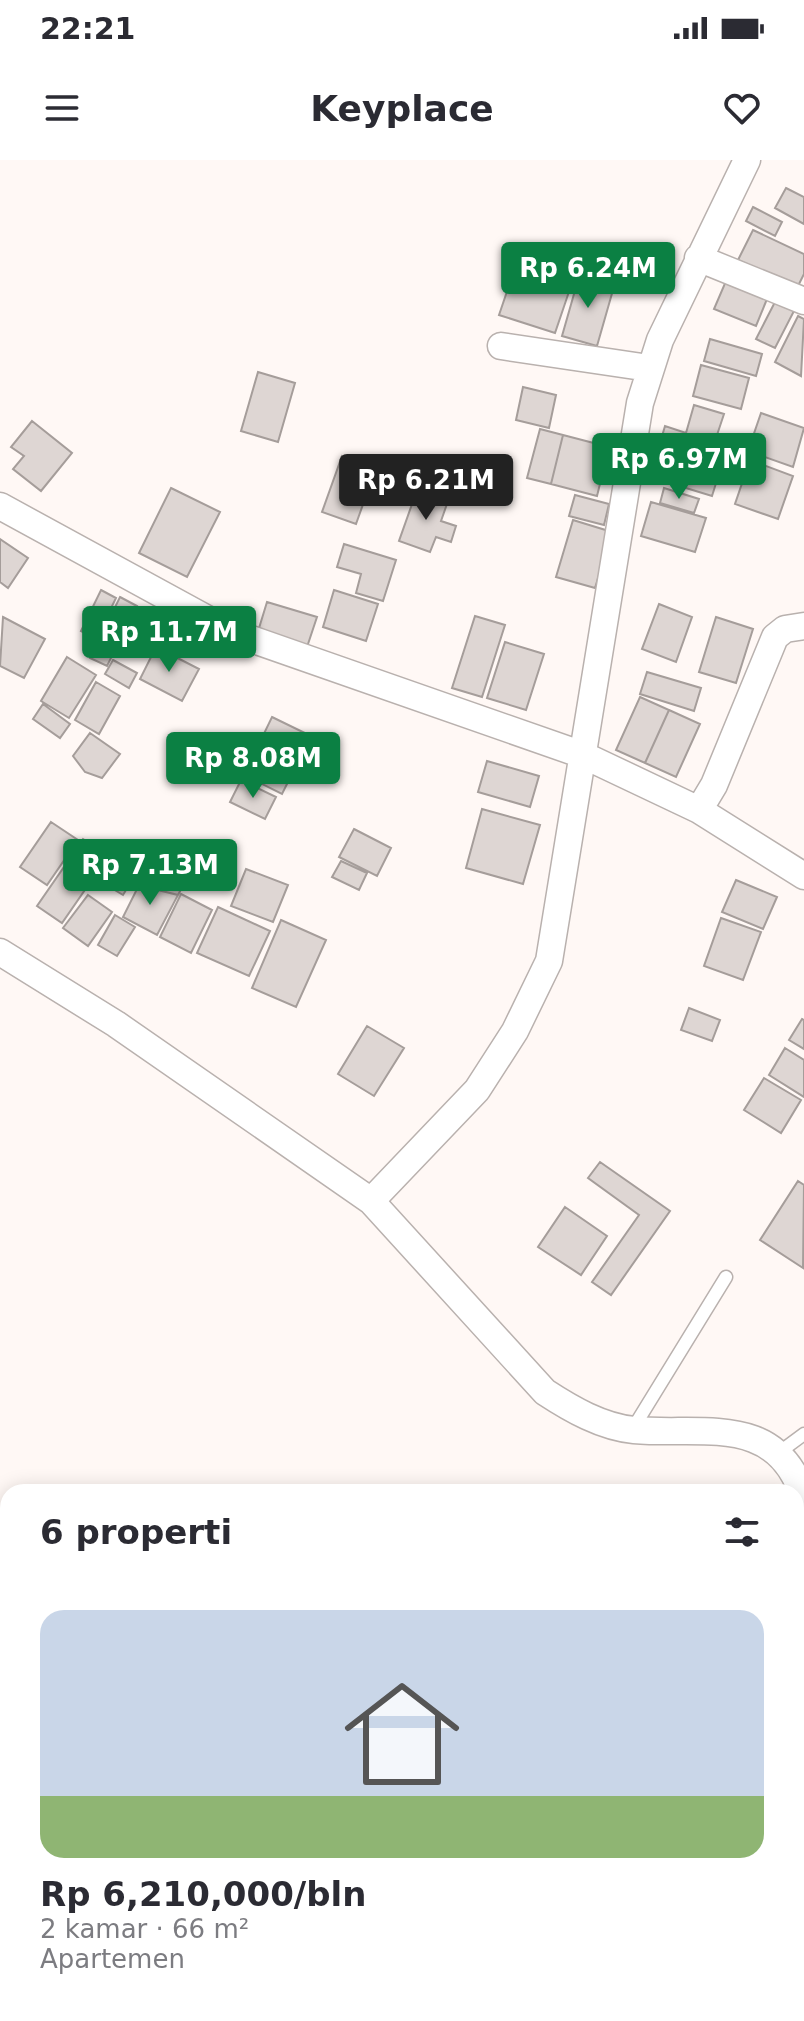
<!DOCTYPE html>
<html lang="id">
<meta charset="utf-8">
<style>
body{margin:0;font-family:"DejaVu Sans",sans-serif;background:#f7f7f7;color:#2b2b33;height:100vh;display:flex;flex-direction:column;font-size:30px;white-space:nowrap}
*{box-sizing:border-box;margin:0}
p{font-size:26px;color:#7c7c81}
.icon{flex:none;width:44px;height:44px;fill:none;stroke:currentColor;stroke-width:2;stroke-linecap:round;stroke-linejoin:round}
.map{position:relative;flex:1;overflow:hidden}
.drawer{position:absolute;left:0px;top:1324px;width:804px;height:538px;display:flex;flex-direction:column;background:#fff;border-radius:24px 24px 0 0;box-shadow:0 4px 20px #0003}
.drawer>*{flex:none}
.price{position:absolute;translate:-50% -68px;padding:0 18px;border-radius:8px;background:#0b8043;color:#fff;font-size:26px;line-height:52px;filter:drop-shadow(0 2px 4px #0008)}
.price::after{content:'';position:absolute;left:50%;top:48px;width:24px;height:18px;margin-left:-12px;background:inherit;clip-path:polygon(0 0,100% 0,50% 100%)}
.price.on{background:#222;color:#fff}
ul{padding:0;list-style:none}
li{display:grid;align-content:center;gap:16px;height:424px;padding:0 40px}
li+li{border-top:2px solid #e1e1e2}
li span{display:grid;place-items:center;height:248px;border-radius:24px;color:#555}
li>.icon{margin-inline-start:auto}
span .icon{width:144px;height:144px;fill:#fffc;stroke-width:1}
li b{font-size:34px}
h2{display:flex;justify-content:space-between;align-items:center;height:96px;padding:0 40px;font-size:34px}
.status{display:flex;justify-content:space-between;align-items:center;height:56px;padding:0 40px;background:#fff;direction:ltr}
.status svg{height:22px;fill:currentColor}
header{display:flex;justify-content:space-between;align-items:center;height:104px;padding:0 40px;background:#fff;font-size:36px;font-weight:600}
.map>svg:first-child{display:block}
.building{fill:#ded6d3;stroke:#a59d9a;stroke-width:2}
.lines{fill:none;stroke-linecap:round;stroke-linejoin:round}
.lane-casing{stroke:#b9b1ae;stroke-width:15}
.street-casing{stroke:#b9b1ae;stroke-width:29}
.lane{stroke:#fff;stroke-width:12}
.street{stroke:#fff;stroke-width:26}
</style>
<div class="status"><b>22:21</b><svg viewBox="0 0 49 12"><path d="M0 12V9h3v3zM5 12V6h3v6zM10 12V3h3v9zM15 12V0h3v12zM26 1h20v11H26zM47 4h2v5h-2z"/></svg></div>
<header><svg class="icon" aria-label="menu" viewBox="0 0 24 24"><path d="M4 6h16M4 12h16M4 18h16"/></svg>Keyplace<svg class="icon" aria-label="heart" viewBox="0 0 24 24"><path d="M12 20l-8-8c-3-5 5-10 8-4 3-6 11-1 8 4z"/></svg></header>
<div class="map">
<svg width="804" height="1861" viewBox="0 0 804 1861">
<rect width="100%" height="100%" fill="#fff8f5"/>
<path class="building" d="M786,28l18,9v27l-29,-16z
M753,47l29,15 -7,14 -29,-15z
M753,70l51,24v20l-7,14 -59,-28z
M520,93l56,18 -21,62 -56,-18z
M580,113l35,10 -18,63 -35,-10z
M726,121l41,18 -11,27 -42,-17z
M776,140l19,9 -20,39 -19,-9z
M798,156l6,3 -3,57 -26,-14z
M710,179l52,15 -6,22 -52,-15z
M701,205l48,13 -8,31 -48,-13z
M258,212l37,11 -17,59 -37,-11z
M523,227l33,8 -7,33 -33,-8z
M694,245l30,9 -9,27 13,4 -16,51 -62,-19 15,-51 21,7z
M761,253l43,15 -11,39 -45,-16z
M32,261l40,32 -31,38 -28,-22 11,-13 -13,-9z
M540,269l23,6 -12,49 -24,-6z
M563,275l46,12 -12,49 -46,-12z
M342,296l34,12 -20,56 -34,-12z
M750,300l43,16 -15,43 -43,-15z
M171,328l49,24 -33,65 -48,-24z
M664,328l35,11 -5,14 -34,-10z
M417,330l31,11 -7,20 15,5 -5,16 -15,-5 -6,15 -31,-11z
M575,335l34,9 -5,21 -35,-9z
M651,342l55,16 -11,34 -54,-16z
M573,360l39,12 -17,56 -39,-11z
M0,379l28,19 -20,30 -8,-6z
M344,384l52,16 -13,41 -27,-8 5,-19 -24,-7z
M101,430l15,8 -20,41 -15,-8z
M334,430l44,14 -12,37 -43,-14z
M120,437l17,9 -30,60 -17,-8z
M267,442l50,15 -12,36 -49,-15z
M659,444l33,13 -16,45 -34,-13z
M475,456l30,9 -23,72 -30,-9z
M3,457l42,22 -21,39 -24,-12z
M716,457l37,12 -17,54 -37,-11z
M505,482l39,12 -18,56 -39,-12z
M156,487l43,22 -17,32 -42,-22z
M67,497l29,18 -27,43 -28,-17z
M113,500l24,13 -8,15 -24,-14z
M647,512l54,16 -7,23 -54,-17z
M96,522l24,14 -21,38 -24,-14z
M640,537l29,13 -24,53 -29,-13z
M43,544l27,20 -10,14 -27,-19z
M669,550l31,14 -24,53 -31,-14z
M272,557l39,19 -29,58 -38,-19z
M90,573l30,21 -18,24 -17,-6 -12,-16z
M487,601l52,15 -9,31 -52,-15z
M241,620l35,17 -11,22 -35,-17z
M482,649l58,16 -17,59 -57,-16z
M51,662l27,18 -31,45 -27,-18z
M354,669l37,19 -14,28 -38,-19z
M83,679l54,33 -14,23 -55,-33z
M153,700l34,18 -9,17 -20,-5 -15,-13z
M341,701l26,12 -8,17 -27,-13z
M64,707l25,17 -27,39 -25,-17z
M246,709l42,16 -15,37 -42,-16z
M143,717l15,13 20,5 -21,40 -34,-18z
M736,720l41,17 -14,32 -41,-17z
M181,734l31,16 -21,43 -31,-16z
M88,735l24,17 -24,34 -25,-18z
M218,747l52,24 -21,45 -52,-23z
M115,755l20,12 -18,29 -19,-11z
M721,758l40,14 -18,48 -39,-14z
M281,760l45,20 -30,67 -44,-19z
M689,848l31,12 -8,21 -31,-11z
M802,859l2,1v29l-15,-9z
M367,866l37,22 -30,48 -36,-22z
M785,888l19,12v37l-35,-22z
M764,918l37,22 -20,33 -37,-23z
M600,1002l70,49 -59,84 -19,-13 47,-67 -51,-37z
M798,1021l6,4 -1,83 -43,-28z
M565,1047l42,29 -26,39 -43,-28z"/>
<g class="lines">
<g class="lane-casing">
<path id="lane" d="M632,1270l94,-153
M777,1294l27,-20"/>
</g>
<g class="street-casing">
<path id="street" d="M698,98l106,43
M501,186l148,22
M0,346l231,126 352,123 116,55 105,66
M699,650l15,-25 61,-148 10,-8 19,-3
M0,792l116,72 255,177 174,191c26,17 57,35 89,38 69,6 143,-18 170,68
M371,1041l106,-111 38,-59 34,-70 91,-558 20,-63 87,-180
M796,1565l8,-27
M796,1766l8,9"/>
</g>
<use href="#lane" class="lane"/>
<use href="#street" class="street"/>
</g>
</svg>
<b class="price" style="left:588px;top:150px">Rp 6.24M</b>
<b class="price" style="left:679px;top:341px">Rp 6.97M</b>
<b class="price on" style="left:426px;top:362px">Rp 6.21M</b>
<b class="price" style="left:169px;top:514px">Rp 11.7M</b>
<b class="price" style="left:253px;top:640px">Rp 8.08M</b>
<b class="price" style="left:150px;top:747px">Rp 7.13M</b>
<section class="drawer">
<h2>6 properti<svg class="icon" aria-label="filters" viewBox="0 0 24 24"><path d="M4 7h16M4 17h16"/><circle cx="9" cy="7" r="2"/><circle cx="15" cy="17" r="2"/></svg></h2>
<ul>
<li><span style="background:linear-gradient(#c9d6e8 75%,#8fb573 0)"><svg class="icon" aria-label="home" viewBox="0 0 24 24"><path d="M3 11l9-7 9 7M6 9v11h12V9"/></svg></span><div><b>Rp 6,210,000/bln</b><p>2 kamar · 66 m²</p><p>Apartemen</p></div></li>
</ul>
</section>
</div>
